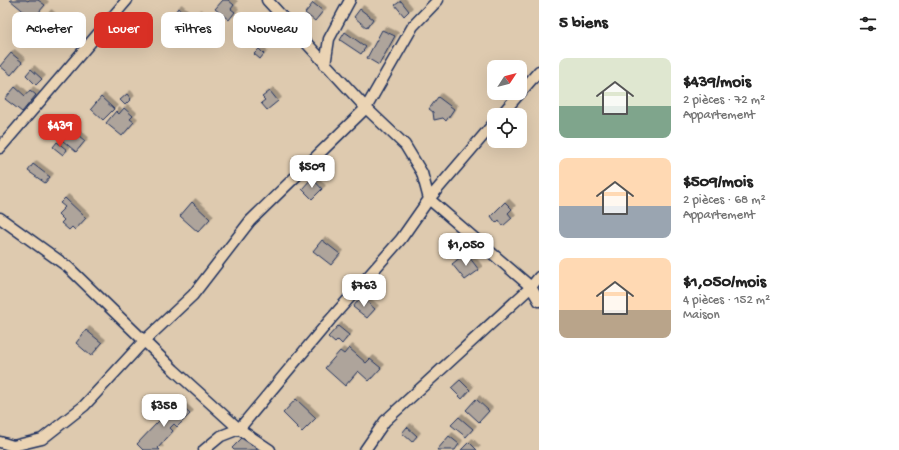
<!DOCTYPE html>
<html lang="fr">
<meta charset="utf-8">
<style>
body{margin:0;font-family:"Gochi Hand",sans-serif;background:#f6f6f6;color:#222;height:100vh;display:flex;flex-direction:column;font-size:15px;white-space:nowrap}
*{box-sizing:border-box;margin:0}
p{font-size:13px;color:#767676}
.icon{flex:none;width:22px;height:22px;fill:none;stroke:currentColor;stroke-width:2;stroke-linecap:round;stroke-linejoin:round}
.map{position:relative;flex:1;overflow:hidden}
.side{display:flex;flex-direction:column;background:#fff;width:360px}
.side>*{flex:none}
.top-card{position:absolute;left:12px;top:12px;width:380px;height:36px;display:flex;gap:8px}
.needle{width:26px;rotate:54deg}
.fabs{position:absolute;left:487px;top:60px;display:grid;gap:8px}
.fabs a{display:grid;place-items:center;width:40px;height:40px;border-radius:8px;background:#fff;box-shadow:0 4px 16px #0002;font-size:20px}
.price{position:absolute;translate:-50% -34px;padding:0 9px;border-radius:8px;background:#fff;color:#222;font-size:13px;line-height:26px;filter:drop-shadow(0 1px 2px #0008)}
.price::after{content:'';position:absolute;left:50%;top:24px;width:12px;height:9px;margin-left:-6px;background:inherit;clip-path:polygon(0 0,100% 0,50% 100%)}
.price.active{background:#d93025;color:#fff}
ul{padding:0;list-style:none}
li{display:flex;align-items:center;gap:12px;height:100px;padding:0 20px}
li span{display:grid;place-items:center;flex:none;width:112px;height:80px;border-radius:8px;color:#555}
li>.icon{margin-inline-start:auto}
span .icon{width:48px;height:48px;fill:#fffc;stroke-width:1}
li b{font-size:17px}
h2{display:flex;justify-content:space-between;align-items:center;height:48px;padding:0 20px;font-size:17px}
.tag{padding:0 14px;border-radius:8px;background:#fff;box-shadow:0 4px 16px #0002;font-size:14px;line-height:36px}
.tag.active{background:#d93025;color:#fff}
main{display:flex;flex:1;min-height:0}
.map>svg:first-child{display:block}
.building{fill:#aea49b;stroke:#1b2f5e;filter:url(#shadow)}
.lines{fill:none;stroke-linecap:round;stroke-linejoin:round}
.street-casing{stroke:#1b2f5e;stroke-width:13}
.street{stroke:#ebd4b4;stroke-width:10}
</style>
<main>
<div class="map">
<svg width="539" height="450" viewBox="0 0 539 450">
<defs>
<filter id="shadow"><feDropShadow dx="3.5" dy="-3.5" stdDeviation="0" flood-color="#0004"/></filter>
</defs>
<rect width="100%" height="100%" fill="#decaaf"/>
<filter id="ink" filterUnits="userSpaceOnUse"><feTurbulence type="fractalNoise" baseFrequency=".025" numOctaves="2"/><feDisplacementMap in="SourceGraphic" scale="8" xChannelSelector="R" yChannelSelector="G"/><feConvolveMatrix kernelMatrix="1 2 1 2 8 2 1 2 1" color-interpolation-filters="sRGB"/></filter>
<g filter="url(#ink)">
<path class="building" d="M10,0h16l2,1 1,-1h9l7,5 -12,14z
M223,0h5l6,5 -3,4 4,3 -6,8 -14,-11z
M401,1l8,10 -5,5 -9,-11z
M313,3l10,8 -8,10 -10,-8z
M178,8l14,12 5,-7 14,12 -5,6 4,3 -9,12 -32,-26z
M360,9l13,10 -6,9 -13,-11z
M48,13l14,13 -9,9 -14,-12z
M382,30l13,6 -16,29 -12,-7z
M345,32l21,15 -5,7 -21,-14z
M259,49l5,5 -4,5 -6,-5z
M11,53l11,9 -11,13 -11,-9z
M31,69l11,10 -6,6 -10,-10z
M15,87l10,9 5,-6 6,5 -14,17 -17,-13z
M270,91l8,10 -11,9 -6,-7 4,-3 -3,-3z
M127,94l4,5 -6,6 -5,-5z
M101,97l13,12 -11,11 -12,-11z
M438,97l16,12 -8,12 -3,-3 -9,2 -1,-8 -4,-3z
M124,108l9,8 -3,3 4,3 -12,14 -16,-13 10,-12 3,3z
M71,129l14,12 -9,11 -14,-12z
M57,142l10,8 -4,5 -10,-8z
M33,164l17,13 -5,6 -17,-12z
M312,178l10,11 -10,10 -10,-10z
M65,198l21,20 -11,12 -3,-3 -3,3 -8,-7 3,-3 -6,-6 7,-7 -5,-4z
M192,202l18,17 -12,13 -18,-16z
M505,202l7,7 -4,4 4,5 -9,8 -4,-6 -3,3 -5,-7z
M322,240l18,14 -9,11 -18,-14z
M466,253l13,17 -14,10 -13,-16z
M361,297l14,12 -8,9 -14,-11z
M338,326l11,9 -7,9 -4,-4 -3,3 -7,-6z
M86,330l16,13 -11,13 -15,-13z
M349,348l17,15 4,-4 11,9 -12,13 -11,-10 -13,15 -20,-18 15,-17 4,3z
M460,380l10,10 -8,9 -11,-11z
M296,399l20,19 -14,14 -19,-19z
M476,399l13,12 -10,11 -13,-12z
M177,402l13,12 -13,13 -3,-3 -4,4 3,3 -15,17 2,2h-17l-6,-6z
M459,417l14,12 -7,8 -15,-12z
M407,427l10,9 -5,6 -10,-9z
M244,436l13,13 -1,1h-22l-2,-2z
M449,436l10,8 -4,6h-18z
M469,442l8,8h-16z"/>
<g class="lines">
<g class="street-casing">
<path id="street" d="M267,0l99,108 39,37 17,28 7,26 102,88 8,14
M325,65l4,-26 21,-39
M520,93l19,-22
M501,115l19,-22
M0,148l127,-148
M0,218l68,49 106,103 65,59 31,21
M0,442l13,4 29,-7 42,-33 60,-65 49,-46 57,-74 116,-113 47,-82 25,-26
M204,450l17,-14 18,-7 91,-109 71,-81 28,-40 65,-76
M365,450l20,-29 146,-134 8,-10"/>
</g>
<use href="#street" class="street"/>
</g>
</g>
</svg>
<div class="fabs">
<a><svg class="needle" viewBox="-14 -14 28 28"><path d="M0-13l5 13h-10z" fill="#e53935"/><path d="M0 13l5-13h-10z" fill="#767676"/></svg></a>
<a><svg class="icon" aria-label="locate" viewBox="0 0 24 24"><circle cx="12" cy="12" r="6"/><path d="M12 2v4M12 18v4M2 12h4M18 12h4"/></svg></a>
</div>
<b class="price active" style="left:60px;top:148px">$439</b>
<b class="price" style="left:312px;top:189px">$509</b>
<b class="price" style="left:466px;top:267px">$1,050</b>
<b class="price" style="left:364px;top:308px">$763</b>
<b class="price" style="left:164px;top:428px">$358</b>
<div class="top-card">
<a class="tag">Acheter</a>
<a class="tag active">Louer</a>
<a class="tag">Filtres</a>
<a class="tag">Nouveau</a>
</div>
</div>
<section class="side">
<h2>5 biens<svg class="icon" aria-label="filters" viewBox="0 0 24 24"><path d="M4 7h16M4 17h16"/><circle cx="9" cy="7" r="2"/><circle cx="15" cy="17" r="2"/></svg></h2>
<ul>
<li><span style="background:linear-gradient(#dfe7d0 60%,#7fa58c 0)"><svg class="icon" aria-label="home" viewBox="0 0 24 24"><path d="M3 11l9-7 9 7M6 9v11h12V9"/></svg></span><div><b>$439/mois</b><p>2 pièces · 72 m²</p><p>Appartement</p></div></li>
<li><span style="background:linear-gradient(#ffd9b3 60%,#9aa5b1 0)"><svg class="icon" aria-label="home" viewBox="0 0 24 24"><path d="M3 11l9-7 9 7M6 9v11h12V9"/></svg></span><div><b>$509/mois</b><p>2 pièces · 68 m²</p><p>Appartement</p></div></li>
<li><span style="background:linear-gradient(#ffd9b3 65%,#b9a48a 0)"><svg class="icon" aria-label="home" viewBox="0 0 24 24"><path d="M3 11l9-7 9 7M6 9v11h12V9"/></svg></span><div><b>$1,050/mois</b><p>4 pièces · 152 m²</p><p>Maison</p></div></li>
</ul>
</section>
</main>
